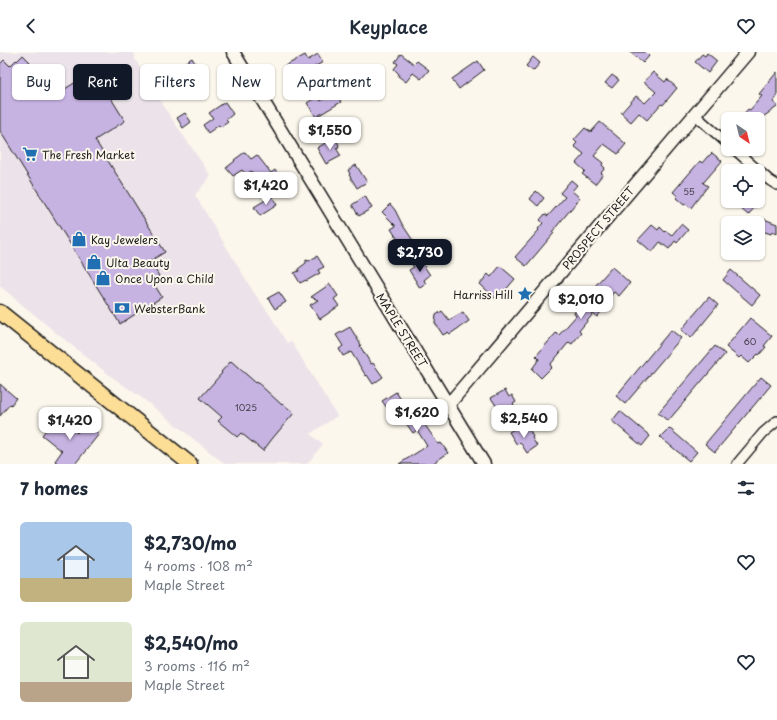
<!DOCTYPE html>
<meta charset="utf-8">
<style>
body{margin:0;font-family:"Playpen Sans",sans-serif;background:#f2f2f3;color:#1f2937;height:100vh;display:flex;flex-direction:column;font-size:15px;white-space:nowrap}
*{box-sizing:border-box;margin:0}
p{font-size:13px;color:#747a83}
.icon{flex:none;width:22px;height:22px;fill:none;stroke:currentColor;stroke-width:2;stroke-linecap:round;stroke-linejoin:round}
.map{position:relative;height:412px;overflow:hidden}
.drawer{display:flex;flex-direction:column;background:#fff;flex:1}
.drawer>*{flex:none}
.guide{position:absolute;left:12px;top:12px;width:400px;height:36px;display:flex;gap:8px}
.needle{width:26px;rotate:145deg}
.buttons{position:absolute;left:721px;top:60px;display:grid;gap:8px}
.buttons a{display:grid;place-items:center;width:44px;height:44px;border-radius:6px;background:#fff;box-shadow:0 1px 3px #0004;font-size:20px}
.price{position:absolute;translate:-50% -34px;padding:0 9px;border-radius:8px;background:#fff;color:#222;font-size:13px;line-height:26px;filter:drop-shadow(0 1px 2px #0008)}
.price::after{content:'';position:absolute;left:50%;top:24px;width:12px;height:9px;margin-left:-6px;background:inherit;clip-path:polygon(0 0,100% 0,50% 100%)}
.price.selected{background:#111827;color:#fff}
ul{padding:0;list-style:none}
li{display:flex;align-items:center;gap:12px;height:100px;padding:0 20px}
li span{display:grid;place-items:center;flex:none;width:112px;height:80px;border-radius:6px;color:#555}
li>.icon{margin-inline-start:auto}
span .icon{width:48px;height:48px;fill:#fffc;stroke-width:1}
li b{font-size:17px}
h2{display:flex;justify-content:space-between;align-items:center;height:48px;padding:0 20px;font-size:17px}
.chip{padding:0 14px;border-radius:6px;background:#fff;box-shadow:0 1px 3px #0004;font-size:14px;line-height:36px}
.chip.selected{background:#111827;color:#fff}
header{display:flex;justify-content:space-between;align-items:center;height:52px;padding:0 20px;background:#fff;font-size:18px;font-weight:600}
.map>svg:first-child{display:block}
.built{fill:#ebe3e9}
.building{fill:#c7b3e2;stroke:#1c1c1c}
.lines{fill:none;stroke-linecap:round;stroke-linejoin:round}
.street-casing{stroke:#1c1c1c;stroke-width:12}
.secondary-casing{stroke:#1c1c1c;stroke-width:15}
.primary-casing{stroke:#1c1c1c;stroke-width:17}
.street{stroke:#fbf7ec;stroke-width:9}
.secondary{stroke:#fbf7ec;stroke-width:12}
.primary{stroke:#fdde96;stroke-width:14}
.labels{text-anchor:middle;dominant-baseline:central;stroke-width:4;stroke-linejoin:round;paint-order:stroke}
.number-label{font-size:9px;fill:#47424e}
.poi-label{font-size:11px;fill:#1c1c1c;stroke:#fbf7ec;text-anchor:start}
.street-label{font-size:11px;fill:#1c1c1c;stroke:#fbf7ec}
</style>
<header><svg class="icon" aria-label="back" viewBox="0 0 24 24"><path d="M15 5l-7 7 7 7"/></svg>Keyplace<svg class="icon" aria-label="heart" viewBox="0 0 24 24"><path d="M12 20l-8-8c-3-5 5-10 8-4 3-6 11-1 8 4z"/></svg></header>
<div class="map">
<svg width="777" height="412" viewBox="0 0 777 412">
<rect width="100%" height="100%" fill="#fbf7ec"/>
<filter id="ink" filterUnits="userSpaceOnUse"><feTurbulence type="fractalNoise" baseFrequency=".025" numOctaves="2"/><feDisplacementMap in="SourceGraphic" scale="8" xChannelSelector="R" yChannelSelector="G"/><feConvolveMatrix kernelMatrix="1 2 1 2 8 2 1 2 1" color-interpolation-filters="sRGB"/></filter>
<g filter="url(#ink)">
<path class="built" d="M0,0h133l3,5 -2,1 38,61 39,57 -16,19 58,96 17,24 17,28 4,-2 46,75 -27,18 13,10 -16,20h-82l-83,-66 -30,-21 -23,-18 -34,-27 -55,-46z"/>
<path class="building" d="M630,0h15l4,4 -6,7z
M707,1l10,8 -9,12 -13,-11 7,-8 3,2z
M318,2l5,8 -21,12 -1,-2 -12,6 -6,-11 22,-12 3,5z
M401,2l13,10 3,-3 12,9 -8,9 -8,-6 -7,9 -8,-6 1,-2 -5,-5 4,-5 -3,-2z
M23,3l7,7 -3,2 30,30 30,-19 2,4 7,-5 29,47 -30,19 70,112 -15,9 9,15 -7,5 10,16 -42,27 -120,-193v-67l4,-4 6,6 6,-6 1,1z
M533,5l7,6 -7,8 -7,-5z
M192,6l6,10 -2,1 5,7 -2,1 3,5 -11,7 -4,-6 -5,3 -6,-12 3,-2 -3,-4z
M478,9l6,9 -25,19 -7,-10z
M653,20l12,10 2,-3 10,9 -14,17 -2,-1 -14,16 -8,-7 -8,9 -10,-9 15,-17 9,7 11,-11 -12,-10z
M777,20v25l-4,5 4,3v2l-17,12h-21l9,-10 2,1 12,-14 -3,-2z
M612,23l7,5 -7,8 -7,-5z
M335,40l6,10 -25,15 -9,-14 11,-7 3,5z
M225,50l8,12 -7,6 2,2 -7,5 -2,-2 -11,8 -5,-8 10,-7 -4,-5z
M185,61l6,9 -8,6 -6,-10z
M600,70l26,22 -8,10 -14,-10 -10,12 9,7 -1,2 3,3 -4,5 2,1 -8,10 -13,-10 3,-3 -9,-8 8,-9 -10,-8 3,-3 -3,-3 11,-12 6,4z
M335,85l4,8h-1l1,2 -3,1 5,8 -15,8 -9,-16z
M245,100l6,7 6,-4 14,18 4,-3 8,13 -10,7 1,1 -7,5 -16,-25 -5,4 -4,-5 -9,6 -7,-8 9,-7 -1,-1z
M712,101l10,8 -19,22 5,3 -12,15 -5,7 -5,-4 -2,1 -8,-7 2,-2 -5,-4 27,-31 2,2 6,-7h1z
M356,113l11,17 -10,6 -8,-13 1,-1 -2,-4z
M571,128l6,5 -5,6 8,7 -28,34 2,1 -28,33 -11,-9 24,-27 -1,-1 5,-6 -3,-3 5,-6 3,2 17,-19 -5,-4z
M536,139l8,7 -6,8 -8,-7z
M272,144l5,9 -17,11 -6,-9z
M365,144l7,12 -13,8 -7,-11z
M732,149h19l5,5 -8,9z
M390,152l5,6 7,14 14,21 -17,10 -7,-12 6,-3 -7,-11 5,-3 -14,-14z
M764,167l13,5v9l-5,-2 -1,3 -12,-4z
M681,172l7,6 -11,13 -2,-2 -6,8 -9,-7 -8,10 -14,-12 14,-15 6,5 2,-3 5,5 1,-1 6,4z
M317,204l7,11 -6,3 2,3 -14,8v-1l-6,3 -6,-10 5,-2 -1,-2 8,-6v-3l3,1z
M420,208l10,15 -6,5 2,4 -6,4 -11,-18 5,-3 -2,-2z
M500,214l15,13 -18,21 -17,-16 8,-10 3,3z
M612,215l18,16 -11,13 -5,-4 -12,14 2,2 -7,9 -4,-3 -14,17 2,2 -9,11 -3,-2 -19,23 2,2 -11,11 -9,-9 7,-10 -3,-3 20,-23 3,2 17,-19 -2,-3 8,-9 1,2 15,-18 -3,-2z
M731,218l29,25 -8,10 -29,-25z
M330,232l8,12 -4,3 5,7 -19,13 -10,-14 8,-5 -7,-3z
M279,240l7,10 -11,7 -7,-11z
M709,245l9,8 -27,33 -10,-8z
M442,259l7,9 14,-8 6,9 -19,13 -2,-2 -5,3 -8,-12 1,-8z
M750,266l22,18 -8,10 2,1 -7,8 -1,-1 -9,9 -8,-7 -2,2 -13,-11z
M350,275l11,18 -1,1 11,18 2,-1 10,14 -10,7 -6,-9 -1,1 -15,-24 -8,4 -4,-7 4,-3 -7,-11z
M671,278l10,8 -56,66 -9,-8z
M715,294l10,8 -57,67 -10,-8z
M231,309l25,22 1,-1 25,23 1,-1 11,9 -22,26 -9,12 -22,-18 -4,4 -19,-16 4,-4 -22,-19 22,-25 -1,-1z
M761,325l10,8 -56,67 -10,-8z
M0,332l16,14 -5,7 -1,-1 -10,12z
M505,338l4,7 3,-2 4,7 -3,2 5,7 -10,6 -8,-12 -3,2 -6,-9z
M396,340l6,9 3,-2 11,18 6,-3 5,8 -3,2 1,1 13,19 3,-1 1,1 6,9 -16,11h-33l28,-18 -10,-16 -4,3 -15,-21 -2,1 -5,-8 -4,3 -5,-7z
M620,359l30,25 -8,10 -30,-25z
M57,364l20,17 8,-10 14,11 -24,30h-16l-4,-3 7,-10 -20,-16z
M519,374l5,7 5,-4 4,8 -1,1 5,8 -10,7 -7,-11 -3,3 -8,-13z
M669,376l28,24 -8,9 -29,-24z"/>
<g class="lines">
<g class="street-casing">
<path id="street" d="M694,62l34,30
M734,97l35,31 8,5
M737,412l26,-31 14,-12"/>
</g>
<g class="secondary-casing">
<path id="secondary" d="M233,0l251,412
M448,353l300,-353"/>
</g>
<g class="primary-casing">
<path id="primary" d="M0,260l190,152"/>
</g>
<use href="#street" class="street"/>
<use href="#secondary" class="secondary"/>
<use href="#primary" class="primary"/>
</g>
</g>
<defs>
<g id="supermarket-bare" transform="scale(1.2)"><path d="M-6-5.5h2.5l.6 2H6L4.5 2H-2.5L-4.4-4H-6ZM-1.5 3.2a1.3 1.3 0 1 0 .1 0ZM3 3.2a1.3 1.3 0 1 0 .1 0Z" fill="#1f6fb2" stroke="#fbf7ec" stroke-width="2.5" paint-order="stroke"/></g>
<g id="shop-bare" transform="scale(1.2)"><path d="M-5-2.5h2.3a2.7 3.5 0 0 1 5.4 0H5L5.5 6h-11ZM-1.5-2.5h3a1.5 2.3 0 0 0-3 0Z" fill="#1f6fb2" stroke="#fbf7ec" stroke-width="2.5" paint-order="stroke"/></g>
<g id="sight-bare" transform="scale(1.2)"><path d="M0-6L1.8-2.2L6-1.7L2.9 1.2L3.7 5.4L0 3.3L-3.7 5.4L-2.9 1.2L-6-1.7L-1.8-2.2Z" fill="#1f6fb2" stroke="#fbf7ec" stroke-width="2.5" paint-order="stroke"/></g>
<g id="bank-bare" transform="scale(1.2)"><path d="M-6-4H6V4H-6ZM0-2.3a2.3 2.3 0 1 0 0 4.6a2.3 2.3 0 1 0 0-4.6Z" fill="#1f6fb2" stroke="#fbf7ec" stroke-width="2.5" paint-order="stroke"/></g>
</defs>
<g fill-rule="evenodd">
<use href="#supermarket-bare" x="30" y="102"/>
<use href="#shop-bare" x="79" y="187"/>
<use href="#shop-bare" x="94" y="210"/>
<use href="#shop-bare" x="103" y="226"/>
<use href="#sight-bare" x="525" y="242"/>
<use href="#bank-bare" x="122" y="256"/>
</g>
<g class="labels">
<g class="number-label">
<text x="689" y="139">55</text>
<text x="750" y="289">60</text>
<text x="246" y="355">1025</text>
</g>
<g class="poi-label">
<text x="42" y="102">The Fresh Market</text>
<text x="91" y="187">Kay Jewelers</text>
<text x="106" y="210">Ulta Beauty</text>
<text x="115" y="226">Once Upon a Child</text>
<text x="513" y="242" text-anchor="end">Harriss Hill</text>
<text x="134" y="256">WebsterBank</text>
</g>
<g class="street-label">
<text transform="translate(598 176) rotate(-50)">PROSPECT STREET</text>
<text transform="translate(402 278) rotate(58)">MAPLE STREET</text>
</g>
</g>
</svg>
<div class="buttons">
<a><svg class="needle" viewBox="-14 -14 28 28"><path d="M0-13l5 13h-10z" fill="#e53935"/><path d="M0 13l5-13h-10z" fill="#747a83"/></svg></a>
<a><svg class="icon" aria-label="locate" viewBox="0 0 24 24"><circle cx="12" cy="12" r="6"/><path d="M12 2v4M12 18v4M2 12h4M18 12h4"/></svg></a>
<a><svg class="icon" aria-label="layers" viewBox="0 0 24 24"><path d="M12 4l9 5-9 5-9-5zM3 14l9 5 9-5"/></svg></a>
</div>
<b class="price" style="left:330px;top:99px">$1,550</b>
<b class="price" style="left:266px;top:154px">$1,420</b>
<b class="price selected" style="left:420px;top:221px">$2,730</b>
<b class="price" style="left:581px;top:268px">$2,010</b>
<b class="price" style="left:417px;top:381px">$1,620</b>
<b class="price" style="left:524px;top:387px">$2,540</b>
<b class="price" style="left:70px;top:389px">$1,420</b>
<div class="guide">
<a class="chip">Buy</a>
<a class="chip selected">Rent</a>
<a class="chip">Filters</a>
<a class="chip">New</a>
<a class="chip">Apartment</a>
</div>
</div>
<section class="drawer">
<h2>7 homes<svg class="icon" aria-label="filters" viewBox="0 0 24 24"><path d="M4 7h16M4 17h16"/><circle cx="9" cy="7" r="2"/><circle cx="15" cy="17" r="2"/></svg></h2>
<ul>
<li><span style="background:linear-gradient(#a9c7e8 70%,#c2b280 0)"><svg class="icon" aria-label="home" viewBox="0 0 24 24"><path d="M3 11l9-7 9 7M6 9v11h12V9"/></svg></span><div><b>$2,730/mo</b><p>4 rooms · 108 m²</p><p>Maple Street</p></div><svg class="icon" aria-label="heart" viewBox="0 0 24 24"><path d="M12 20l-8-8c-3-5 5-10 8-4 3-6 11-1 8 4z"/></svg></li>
<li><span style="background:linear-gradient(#dfe7d0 75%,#b9a48a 0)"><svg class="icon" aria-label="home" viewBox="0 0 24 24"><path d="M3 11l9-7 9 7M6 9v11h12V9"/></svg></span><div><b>$2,540/mo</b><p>3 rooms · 116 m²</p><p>Maple Street</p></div><svg class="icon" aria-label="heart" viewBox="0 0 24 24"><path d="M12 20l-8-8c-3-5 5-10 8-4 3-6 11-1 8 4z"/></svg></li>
</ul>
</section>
